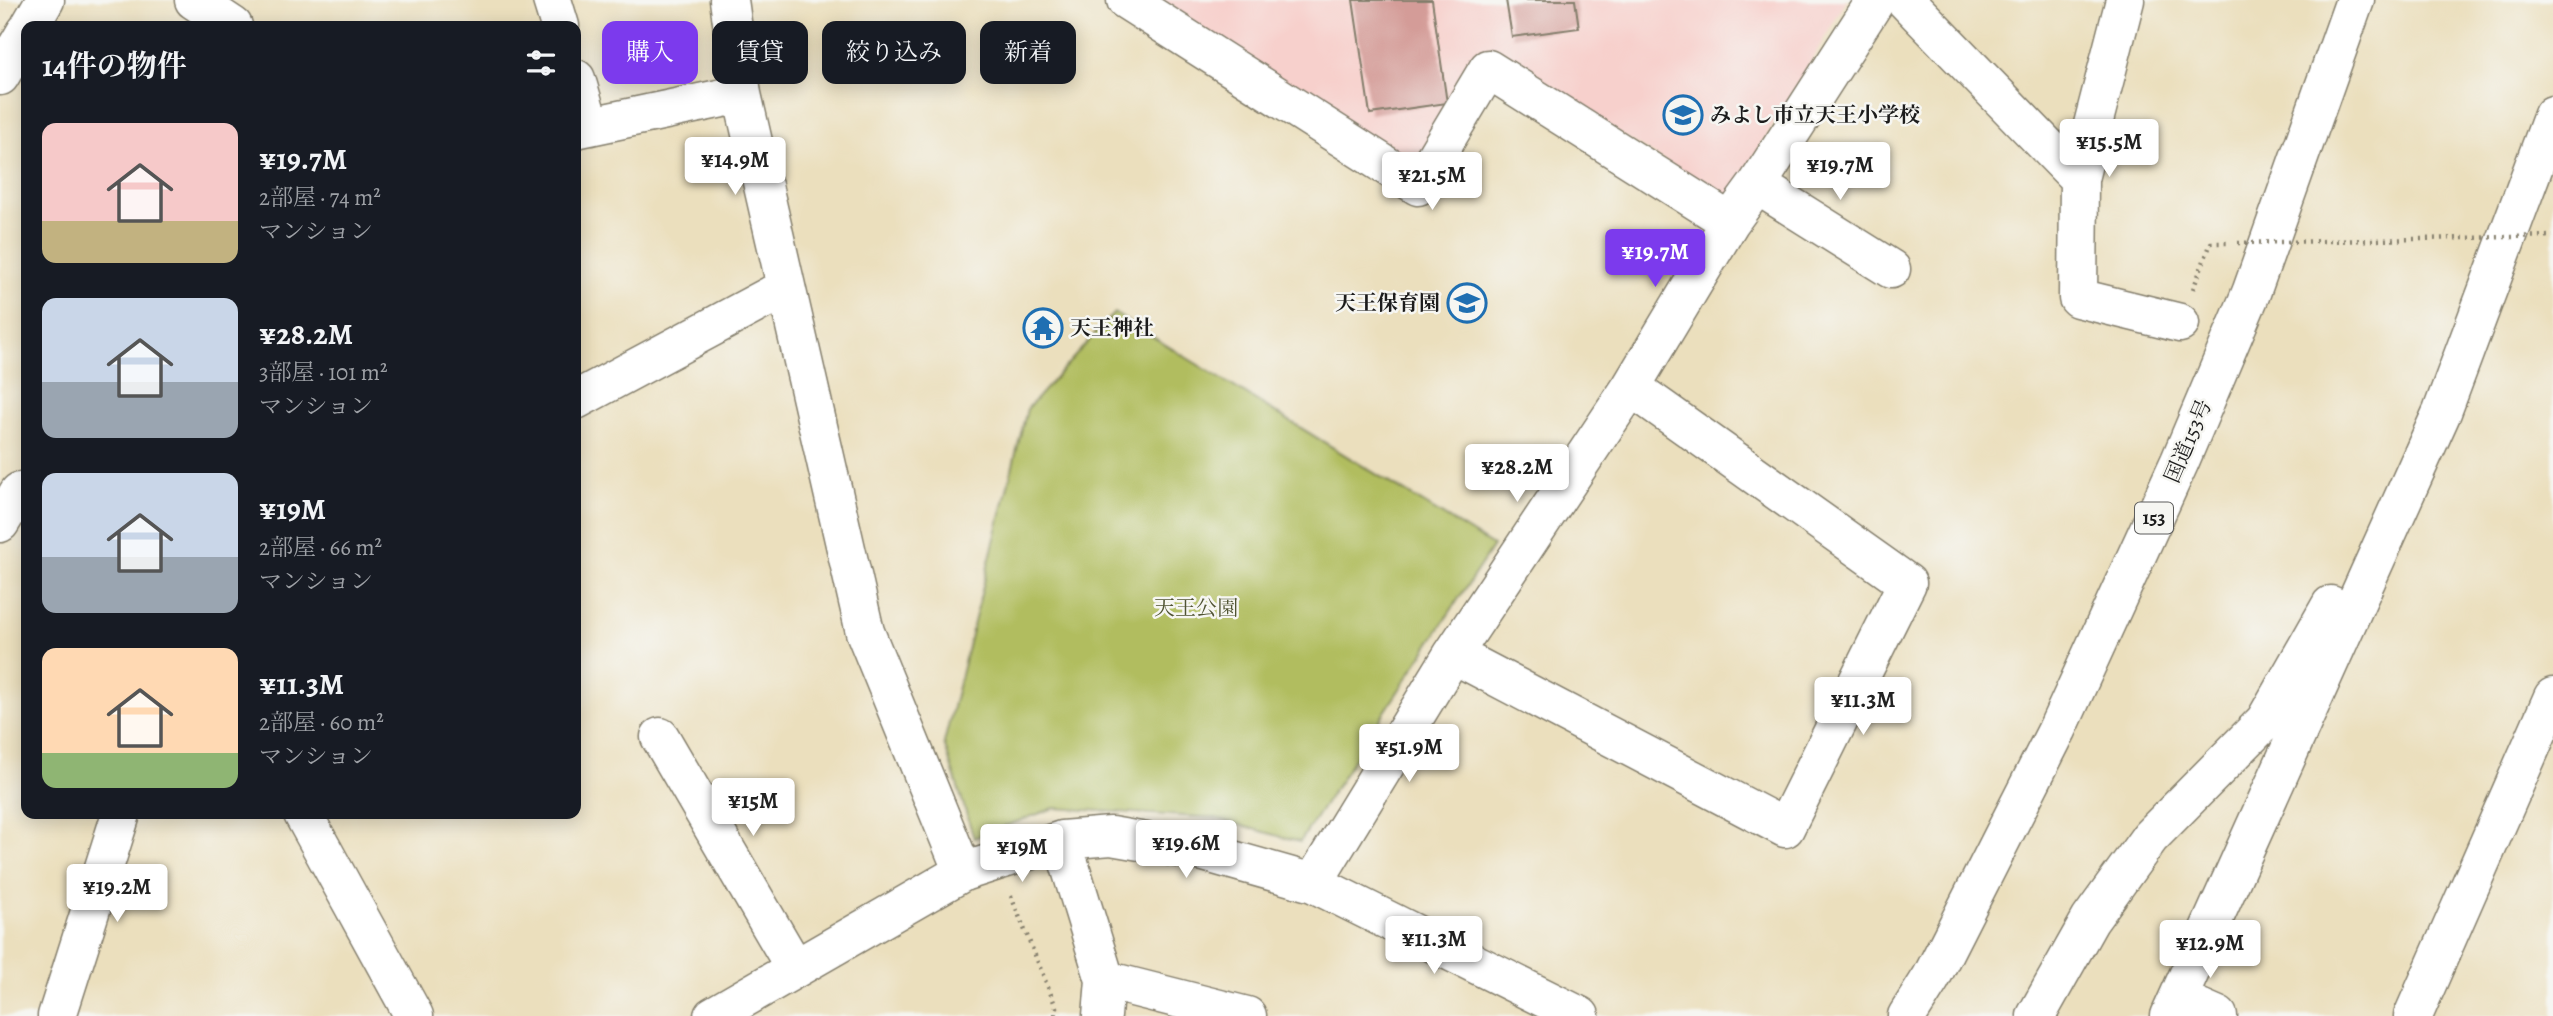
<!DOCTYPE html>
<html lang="ja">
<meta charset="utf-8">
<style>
body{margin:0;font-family:Alegreya,"Noto Serif JP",serif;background:#242831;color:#f1f3f6;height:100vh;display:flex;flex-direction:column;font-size:26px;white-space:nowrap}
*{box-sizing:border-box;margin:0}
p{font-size:23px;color:#9ea1a6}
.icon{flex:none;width:38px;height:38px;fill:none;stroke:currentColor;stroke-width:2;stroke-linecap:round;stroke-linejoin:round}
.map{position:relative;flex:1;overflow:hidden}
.sheet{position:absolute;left:21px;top:21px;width:560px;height:798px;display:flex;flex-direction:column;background:#171b24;border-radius:14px;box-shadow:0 4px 18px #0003}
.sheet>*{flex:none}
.hud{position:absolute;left:602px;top:21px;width:665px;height:63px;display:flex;gap:14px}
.price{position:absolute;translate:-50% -60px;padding:0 16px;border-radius:7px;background:#fff;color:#222;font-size:23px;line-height:46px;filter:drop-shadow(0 2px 4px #0008)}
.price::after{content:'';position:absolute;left:50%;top:42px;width:21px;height:16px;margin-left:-10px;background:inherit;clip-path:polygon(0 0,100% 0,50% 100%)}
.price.active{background:#7c3aed;color:#fff}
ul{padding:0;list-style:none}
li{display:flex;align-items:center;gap:21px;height:175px;padding:0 21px}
li span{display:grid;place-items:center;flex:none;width:196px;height:140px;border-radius:14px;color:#555}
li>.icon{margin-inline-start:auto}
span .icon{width:84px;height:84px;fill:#fffc;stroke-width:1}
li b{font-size:30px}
h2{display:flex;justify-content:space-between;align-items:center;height:84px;padding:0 21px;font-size:30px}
.tag{padding:0 24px;border-radius:14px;background:#171b24;box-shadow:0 4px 18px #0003;font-size:24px;line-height:63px}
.tag.active{background:#7c3aed;color:#fff}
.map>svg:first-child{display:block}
.built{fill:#f7d0cc}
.green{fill:#b1bd5f;stroke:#666c3e;stroke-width:2}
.building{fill:#d49c98}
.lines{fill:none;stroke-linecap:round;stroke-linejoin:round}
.minor-casing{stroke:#847e6c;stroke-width:41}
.highway-casing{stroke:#847e6c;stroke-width:41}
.path{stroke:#847e6c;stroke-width:4.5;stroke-dasharray:2 5;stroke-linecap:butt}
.minor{stroke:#fff;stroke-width:38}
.highway{stroke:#fff;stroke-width:38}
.path-bridge{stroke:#847e6c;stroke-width:4.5;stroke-dasharray:2 5;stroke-linecap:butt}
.labels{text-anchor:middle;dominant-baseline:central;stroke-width:5;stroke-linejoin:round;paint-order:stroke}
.shield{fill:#f6f6f2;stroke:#5d5d5c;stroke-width:2}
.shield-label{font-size:19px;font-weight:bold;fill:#1c1c1c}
.poi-label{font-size:21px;font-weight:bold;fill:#1c1c1c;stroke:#f6f6f2;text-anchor:start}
.street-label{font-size:21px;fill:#1c1c1c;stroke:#f6f6f2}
.park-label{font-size:21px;fill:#505433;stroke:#f6f6f2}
</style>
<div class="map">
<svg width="2553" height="1016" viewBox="0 0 2553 1016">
<rect width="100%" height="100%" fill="#f6f6f2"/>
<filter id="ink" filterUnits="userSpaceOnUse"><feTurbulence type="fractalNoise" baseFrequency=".0143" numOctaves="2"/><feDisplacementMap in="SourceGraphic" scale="14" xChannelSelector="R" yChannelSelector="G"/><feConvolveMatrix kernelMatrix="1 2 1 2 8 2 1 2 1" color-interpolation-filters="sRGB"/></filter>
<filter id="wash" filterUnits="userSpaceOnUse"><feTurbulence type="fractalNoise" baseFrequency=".00686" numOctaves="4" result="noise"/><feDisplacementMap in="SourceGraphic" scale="28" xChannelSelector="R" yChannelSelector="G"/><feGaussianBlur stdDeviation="1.57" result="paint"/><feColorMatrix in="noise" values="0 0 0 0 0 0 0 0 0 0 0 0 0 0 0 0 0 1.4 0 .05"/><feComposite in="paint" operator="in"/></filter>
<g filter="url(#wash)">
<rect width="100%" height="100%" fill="#ebdfbd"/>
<path class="built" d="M1155,0h692l-118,200 -244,-147 -68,124z"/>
<path class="green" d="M1114,313l379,233 -193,296 -86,-24 -160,-10 -80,30 -30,-95 83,-334z"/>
<g id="blocks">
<path class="building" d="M1353,0h79l15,103 -77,11z
M1506,0h69l4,28 -67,9z"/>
</g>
</g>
<g filter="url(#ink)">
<use href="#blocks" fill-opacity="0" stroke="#847e6c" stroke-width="2"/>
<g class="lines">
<g class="minor-casing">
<path id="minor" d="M194,0l39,26
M552,0l8,26
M729,0l13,94 123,538 98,240
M1126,0l292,186 70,-117 242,153
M1905,0l174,179
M2125,0l-46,179 -1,119 102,25
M30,26l15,-26
M0,76l26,-44
M576,79l14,47
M576,129l166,-35
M1757,185l134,84
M576,400l209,-112
M0,523l19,-31
M1453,654l332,174 122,-245 -276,-196
M660,737l135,231
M303,814l111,202
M1062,840l43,140 -3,36
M1313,883l140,-229 178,-267 99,-165 27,-37 119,-185
M1105,980l142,36
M2179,999l39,17
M57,1016l64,-202
M713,1016l250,-144 99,-32 49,-4 93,16 109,31 267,133
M2413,1016l140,-319"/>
</g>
<g class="highway-casing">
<path id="highway" d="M1907,1016l24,-38 126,-248 123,-269 71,-168 104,-293
M2036,1016l54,-96 60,-83 115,-116 66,-116
M2170,1016l272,-604 111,-297"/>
</g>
<path class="path" d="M2193,289l18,-46h19
M1011,896l45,111 -1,9"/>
<use href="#minor" class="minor"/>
<use href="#highway" class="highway"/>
<path class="path-bridge" d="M2238,243l315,-7"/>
</g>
</g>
<defs>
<g id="school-ring" transform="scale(2.0125)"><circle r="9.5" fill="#f6f6f2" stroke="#1f6fb2" stroke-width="1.5"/><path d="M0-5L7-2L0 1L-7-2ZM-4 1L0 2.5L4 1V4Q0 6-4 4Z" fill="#1f6fb2"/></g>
<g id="temple-ring" transform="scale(2.0125)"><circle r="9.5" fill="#f6f6f2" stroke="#1f6fb2" stroke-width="1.5"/><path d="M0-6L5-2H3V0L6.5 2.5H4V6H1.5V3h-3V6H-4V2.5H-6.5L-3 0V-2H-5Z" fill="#1f6fb2"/></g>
</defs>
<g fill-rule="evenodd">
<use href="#school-ring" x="1683" y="115"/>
<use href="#school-ring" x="1467" y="303"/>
<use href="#temple-ring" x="1043" y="328"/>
</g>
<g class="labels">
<rect class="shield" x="2135" y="502.5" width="38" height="31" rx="5"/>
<g class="shield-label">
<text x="2154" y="518">153</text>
</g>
<g class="poi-label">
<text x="1710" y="115">みよし市立天王小学校</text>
<text x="1440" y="303" text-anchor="end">天王保育園</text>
<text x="1070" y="328">天王神社</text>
</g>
<g class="street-label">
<text transform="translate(2188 441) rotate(-67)">国道153号</text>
</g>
<g class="park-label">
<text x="1196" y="608">天王公園</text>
</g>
</g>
</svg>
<b class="price" style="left:2109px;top:179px">¥15.5M</b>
<b class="price" style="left:735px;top:197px">¥14.9M</b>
<b class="price" style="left:1840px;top:202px">¥19.7M</b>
<b class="price" style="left:1432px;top:212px">¥21.5M</b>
<b class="price active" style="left:1655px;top:289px">¥19.7M</b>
<b class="price" style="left:1517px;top:504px">¥28.2M</b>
<b class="price" style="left:1863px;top:737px">¥11.3M</b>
<b class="price" style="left:1409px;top:784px">¥51.9M</b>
<b class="price" style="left:753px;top:838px">¥15M</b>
<b class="price" style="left:1186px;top:880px">¥19.6M</b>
<b class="price" style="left:1022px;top:884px">¥19M</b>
<b class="price" style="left:117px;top:924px">¥19.2M</b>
<b class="price" style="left:1434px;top:976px">¥11.3M</b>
<b class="price" style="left:2210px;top:980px">¥12.9M</b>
<div class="hud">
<a class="tag active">購入</a>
<a class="tag">賃貸</a>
<a class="tag">絞り込み</a>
<a class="tag">新着</a>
</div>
<section class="sheet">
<h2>14件の物件<svg class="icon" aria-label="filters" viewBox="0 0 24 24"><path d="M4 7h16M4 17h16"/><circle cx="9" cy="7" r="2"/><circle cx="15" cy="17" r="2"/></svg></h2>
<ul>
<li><span style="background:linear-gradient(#f6c9c9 70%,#c2b280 0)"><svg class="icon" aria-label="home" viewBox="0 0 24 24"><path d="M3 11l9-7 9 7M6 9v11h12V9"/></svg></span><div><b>¥19.7M</b><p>2部屋 · 74 m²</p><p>マンション</p></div></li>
<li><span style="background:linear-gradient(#c9d6e8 60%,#9aa5b1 0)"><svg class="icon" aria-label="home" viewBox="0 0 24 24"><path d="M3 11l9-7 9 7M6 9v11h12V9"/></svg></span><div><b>¥28.2M</b><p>3部屋 · 101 m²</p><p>マンション</p></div></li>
<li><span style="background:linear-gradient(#c9d6e8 60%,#9aa5b1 0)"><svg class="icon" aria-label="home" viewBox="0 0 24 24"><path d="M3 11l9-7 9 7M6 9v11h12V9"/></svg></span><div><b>¥19M</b><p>2部屋 · 66 m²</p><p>マンション</p></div></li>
<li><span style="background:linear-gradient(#ffd9b3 75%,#8fb573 0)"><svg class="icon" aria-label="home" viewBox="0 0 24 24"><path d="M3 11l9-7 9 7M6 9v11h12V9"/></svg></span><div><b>¥11.3M</b><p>2部屋 · 60 m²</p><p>マンション</p></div></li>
</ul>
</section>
</div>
